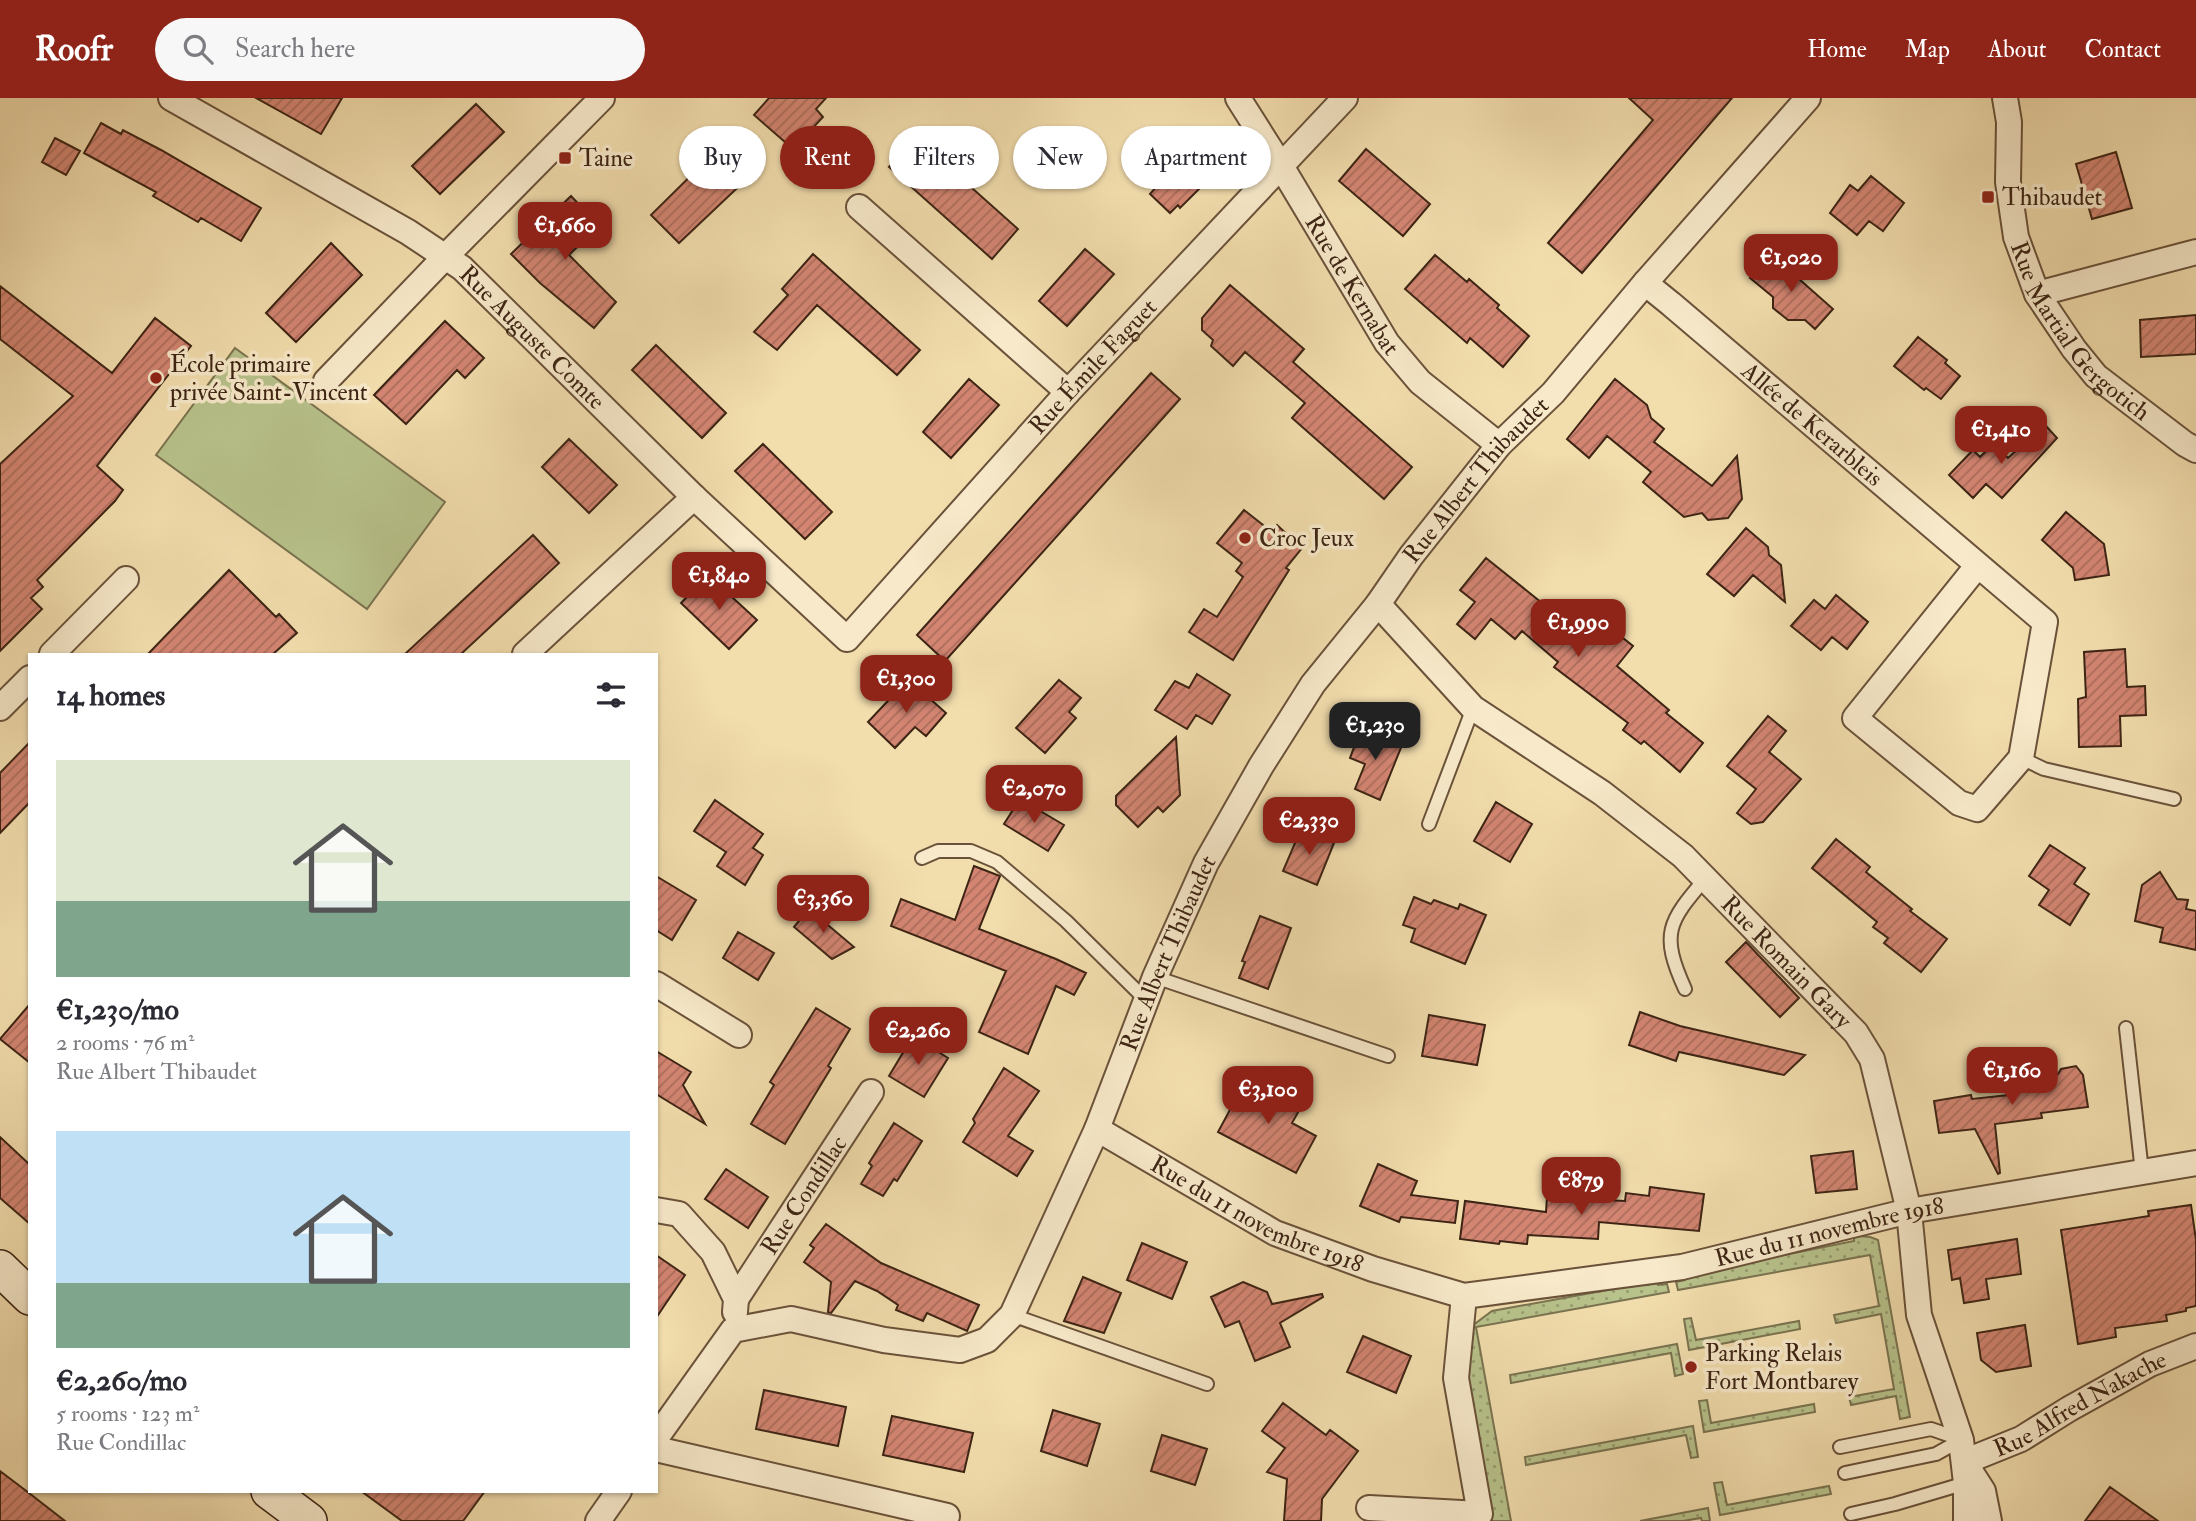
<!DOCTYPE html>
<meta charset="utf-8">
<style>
body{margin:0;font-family:"IM FELL Double Pica",serif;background:#f7f7f7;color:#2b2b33;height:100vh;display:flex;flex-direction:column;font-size:26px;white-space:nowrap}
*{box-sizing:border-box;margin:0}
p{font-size:23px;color:#7c7c81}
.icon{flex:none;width:38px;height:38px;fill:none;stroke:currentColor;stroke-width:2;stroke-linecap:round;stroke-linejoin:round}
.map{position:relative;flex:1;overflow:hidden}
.details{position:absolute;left:28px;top:555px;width:630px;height:840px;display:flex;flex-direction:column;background:#fff;border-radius:0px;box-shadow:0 2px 5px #0004}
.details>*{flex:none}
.hud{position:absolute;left:679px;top:28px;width:665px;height:63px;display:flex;gap:14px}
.price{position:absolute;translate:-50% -60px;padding:0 16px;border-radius:14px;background:#8f2418;color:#fff;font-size:23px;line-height:46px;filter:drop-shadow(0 2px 4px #0008)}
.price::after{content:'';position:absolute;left:50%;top:42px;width:21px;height:16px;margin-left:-10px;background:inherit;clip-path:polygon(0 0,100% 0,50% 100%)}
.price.on{background:#222;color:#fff}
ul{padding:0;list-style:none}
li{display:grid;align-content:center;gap:14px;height:371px;padding:0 28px}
li span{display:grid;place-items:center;height:217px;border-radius:0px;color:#555}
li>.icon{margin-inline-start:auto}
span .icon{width:126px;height:126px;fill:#fffc;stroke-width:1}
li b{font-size:30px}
h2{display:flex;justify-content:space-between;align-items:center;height:84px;padding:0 28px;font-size:30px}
.pill{padding:0 24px;border-radius:32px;background:#fff;box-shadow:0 2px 5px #0004;font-size:24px;line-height:63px}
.pill.on{background:#8f2418;color:#fff}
header{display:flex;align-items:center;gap:42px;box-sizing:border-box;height:98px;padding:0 35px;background:#8f2418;color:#fff}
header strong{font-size:33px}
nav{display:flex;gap:38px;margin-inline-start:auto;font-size:24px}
.search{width:490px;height:63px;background:#f7f7f7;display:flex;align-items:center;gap:18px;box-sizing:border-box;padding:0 24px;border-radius:38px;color:#7c7c81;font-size:26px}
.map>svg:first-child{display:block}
.grass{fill:url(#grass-dots);stroke:#7a7350;stroke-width:2}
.pitch{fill:#b8c28b;stroke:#7a7350;stroke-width:2}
.building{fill:url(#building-hatch);stroke:#3d2414;stroke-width:2}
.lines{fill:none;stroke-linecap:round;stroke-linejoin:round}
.service-casing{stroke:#6a523a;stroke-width:16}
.minor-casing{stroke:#6a523a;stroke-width:28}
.secondary-casing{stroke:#3d2414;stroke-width:38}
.service{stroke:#f7e9ca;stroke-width:12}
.minor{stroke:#f7e9ca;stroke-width:24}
.secondary{stroke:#f7e9ca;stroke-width:35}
.poi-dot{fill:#8f2418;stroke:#f7e9ca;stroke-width:2.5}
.labels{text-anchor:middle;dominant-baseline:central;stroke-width:7;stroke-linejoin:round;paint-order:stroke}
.poi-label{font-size:24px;fill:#3d2414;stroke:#f7e9ca;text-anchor:start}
.street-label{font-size:24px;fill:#3d2414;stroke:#f7e9ca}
</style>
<header>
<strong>Roofr</strong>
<div class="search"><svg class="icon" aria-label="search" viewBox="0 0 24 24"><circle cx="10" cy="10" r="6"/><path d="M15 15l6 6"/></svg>Search here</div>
<nav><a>Home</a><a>Map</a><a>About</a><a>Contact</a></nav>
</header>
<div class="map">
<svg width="2196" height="1423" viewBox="0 0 2196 1423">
<defs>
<pattern id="grass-dots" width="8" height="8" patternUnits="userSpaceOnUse" patternTransform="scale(1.75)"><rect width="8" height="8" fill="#b8c28b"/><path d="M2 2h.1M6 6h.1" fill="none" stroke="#979d70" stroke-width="1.8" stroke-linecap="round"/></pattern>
<pattern id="building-hatch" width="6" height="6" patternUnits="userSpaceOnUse" patternTransform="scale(1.75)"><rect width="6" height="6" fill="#d38572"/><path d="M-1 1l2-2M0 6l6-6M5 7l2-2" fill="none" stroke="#ac6d5c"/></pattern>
</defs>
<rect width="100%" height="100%" fill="#f2ddad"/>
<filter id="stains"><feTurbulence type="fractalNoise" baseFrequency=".00286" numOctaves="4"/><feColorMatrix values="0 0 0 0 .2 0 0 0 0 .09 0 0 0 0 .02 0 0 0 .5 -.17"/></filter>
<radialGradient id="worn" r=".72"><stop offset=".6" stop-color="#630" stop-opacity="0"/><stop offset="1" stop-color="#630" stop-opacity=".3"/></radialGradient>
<path class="grass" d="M1858,1138l12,1 8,3 32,177 -10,2 -4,-23 -45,9 -2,-8 45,-8 -13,-75 -45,9 -2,-8 45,-9 -9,-51 -192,35 -2,-8 9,-2v-5l169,-34v-4z
M1657,1183l1,4 9,-1 2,8 -193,35 35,194h-26l-18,-116 1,-76 24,-18z
M1691,1220l5,22 103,-19 1,8 -111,21 -5,-31z
M1677,1246l6,30 -8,2 -4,-23 -160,30 -1,-8z
M1707,1302l4,23 103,-19 1,8 -111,20 -5,-31z
M1693,1328l5,31 -7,1 -5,-23 -160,30 -1,-8z
M1722,1384l5,23 102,-19 2,8 -111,21 -6,-32z
M1708,1410l2,13h-8l-1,-3 -18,3h-43z"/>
<path class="pitch" d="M235,250l210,154 -78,107 -211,-154z"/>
<path class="building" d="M256,0h86l-21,36z
M769,0h57l-10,11 7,8 -30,32 -39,-34z
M1629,0h103l-150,175 -34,-30 105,-123z
M476,6l28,28 -64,62 -28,-28z
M101,25l20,11 2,-4 38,20 100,58 -20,33 -40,-23 -3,4 -45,-26 3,-4 -72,-39z
M55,40l25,13 -14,24 -24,-13z
M916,40l102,91 -26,30 -103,-92z
M1173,45l39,33 -32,32 -2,-3 -8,8 -20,-19 8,-9 -14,-13z
M722,47l30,29 -73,69 -28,-28z
M1366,51l64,55 -27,32 -64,-55z
M2116,54l16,56 -40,11 -16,-55z
M1871,78l33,27 -21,28 -14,-10 -12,14 -27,-22 20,-28 8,6z
M571,98l28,30 -30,29 47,47 -22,26 -54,-45 -29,-29z
M331,145l31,32 -66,67 -30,-29z
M1085,151l29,25 -47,52 -28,-25z
M813,156l107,96 -23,25 -80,-70 -40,45 -23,-18 34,-37 -6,-6z
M1435,157l32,27 2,-3 30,26 -2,3 32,28 -26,31 -33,-29 -3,5 -62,-54z
M1772,157l61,54 -18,20 -10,-9h-17l-15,-12v-11l-23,-19z
M1230,187l74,64 -11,13 119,105 -28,32 -92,-81 13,-15 -60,-51 -12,14 -22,-20 2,-6 -11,-10v-12z
M0,188l112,87 43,-55 36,28 -94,120 26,24 -8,11 -78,79 6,7 -12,11 11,11 -42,42v-187l73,-68 -73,-57z
M2196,217v39l-55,3 -1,-37z
M445,223l39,37 -19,20 -8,-8 -51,54 -32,-29z
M1918,239l29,23 -2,3 15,13 -19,23 -15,-11 -2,2 -30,-24z
M656,247l70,68 -24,25 -70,-68z
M1151,275l29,26 -235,262 -28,-26z
M969,281l30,26 -48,53 -28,-26z
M1615,281l32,26 4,13 13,11 -10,13 58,44 25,-30 5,43 -14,19 -20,2 -6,-7 -18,4 -41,-35 8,-10 -44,-36 -18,22 -22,-19z
M2045,327l12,13 -55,60 -16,-14 -13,14 -24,-23 24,-25 7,7 13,-13 15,14z
M569,341l48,46 -28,28 -47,-46z
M763,346l69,68 -27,27 -70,-68z
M1244,412l28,22 5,-7 25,23 -16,20 3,2 -56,90 -44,-28 15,-23 13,8 26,-40 -7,-6 6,-8 -25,-20z
M2066,414l38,32 5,31 -34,5 -2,-12 -31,-28z
M1746,430l22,19 1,8 12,10 4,37 -32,-27 -19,21 -27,-22z
M533,437l26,28 -98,91h-56z
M1486,460l81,65 4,-5 27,23 11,-14 24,19 -16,20 52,44 -3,3 37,30 -23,29 -36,-31 -3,3 -18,-14 5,-7 -74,-56 4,-5 -36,-31 -7,8 -24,-20 -16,20 -18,-15 18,-22 -15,-12z
M229,472l47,47 3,-3 18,19 -24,21h-125z
M708,477l49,45 -28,29 -48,-46z
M1836,497l32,27 -21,27 -15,-12 -11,13 -30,-24 23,-26 11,9z
M2125,551l2,38 18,-1 1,29 -26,1 1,30 -42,1 -1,-48 8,-2 -2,-45z
M1197,576l33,21 -18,29 -16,-9 -9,14 -32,-19 20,-29 14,7z
M1059,582l22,18 -12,14 7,6 -31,35 -29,-25z
M910,583l36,32 -20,23 -11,-9 -20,21 -27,-26 32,-34 2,2z
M1768,618l18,15 -17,21 32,27 -38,43 -12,2 -14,-11 19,-24 -29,-23z
M1361,631l41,16 -22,55 -25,-11 10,-25 -15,-6z
M1176,639l4,58 -17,17 -5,-5 -20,20 -22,-22v-9z
M30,644v60l-30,31v-60z
M1020,701l44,26 -16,26 -44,-27z
M715,702l48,34 -10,14 10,7 -18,30 -28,-19 9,-14 -32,-21z
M1496,704l36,22 -22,38 -36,-21z
M1301,731l33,14 -17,42 -34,-14z
M1836,741l34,28 -4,5 46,37 -2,2 37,28 -26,33 -37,-29 4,-5 -15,-11 4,-5 -65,-54z
M2050,747l35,23 -11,16 15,10 -19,31 -31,-20 10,-15 -20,-14z
M974,768l26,10 -21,53 77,30 30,14 -12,22 -18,-9 -28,68 -49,-22 27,-61 -115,-45 10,-27 54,21z
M2160,774l17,27 11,1 -2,9 10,2v39l-36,-8 3,-14 -28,-7 7,-36z
M656,778l40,24 -24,40 -16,-10z
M1414,799l17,7 3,-4 24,9 2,-5 26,11 -21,49 -54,-22 4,-13 -12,-4z
M809,811l45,38 -22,12 -38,-32z
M1260,818l31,12 -23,61 -29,-11 6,-16 -3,-1z
M738,834l36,21 -16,27 -35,-22z
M1746,844l53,56 -19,19 -54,-55z
M30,906v59l-30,-24z
M816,910l34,21 -22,37 3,2 -46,76 -34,-20 23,-39 -4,-3z
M1640,914l40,14 125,29 -21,20 -105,-23 -3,9 -47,-16z
M1429,917l56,10 -8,40 -55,-9z
M913,938l35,22 -24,39 -35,-21z
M656,953l35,21 -8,13 22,39 -49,-30z
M2076,968l7,9 5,32 -47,6 1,5 -47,6 5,49 -2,1 -23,-45 -36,4 -5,-32 37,-6 1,4 46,-5 -2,-10 19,-3 -1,-5 24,-2 3,-5z
M1004,970l35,23 -31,45 25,15 -16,25 -54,-34 12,-19 -2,-4z
M1247,980l54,29 -9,16 24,13 -20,37 -78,-41z
M894,1025l28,18 -25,40 -3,-2 -11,17 -22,-12 11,-18 -3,-3z
M0,1039l30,28v59l-30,-26z
M1853,1053l4,38 -41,4 -5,-37z
M1378,1066l39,17 -6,14 47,6 -3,22 -54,-6 -2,5 -39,-16z
M726,1071l42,28 -20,31 -43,-29z
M1650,1089l54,7 -5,37 -100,-9 -1,17 -70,-4 -1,9 -27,-3 -1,3 -39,-5 5,-38 81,11 1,-15 78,4 1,-8 23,3z
M2191,1107l5,35v66l-10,2v3l-20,4 1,6 -52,7 1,9 -38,7 -17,-114 88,-14 -1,-5z
M826,1126l55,39 98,42 -12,26 -40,-18 -4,8 -27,-11 2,-5 -21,-14 -22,-10 -24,32 -3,-1 3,-30 -27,-20 10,-14 -4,-3z
M2017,1141l4,35 -35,5 3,20 -25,4 -4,-25 -8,2 -4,-30z
M1142,1145l45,19 -15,37 -45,-19z
M656,1157l29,20 -29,43z
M1083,1179l38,16 -17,40 -40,-12z
M1243,1184l24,10 5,12 50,-10 1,3 -43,26 10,24 -35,14 -16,-40 -14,6 -14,-30z
M2025,1227l6,41 -35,6 -15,-12 -4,-27z
M1363,1238l48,20 -15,37 -49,-21z
M764,1292l82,17 -8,39 -82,-17z
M1283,1305l43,32 4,-5 28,21 -36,48 -1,22h-37l3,-42 -20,-7 18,-24 -23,-17z
M1053,1312l47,14 -13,42 -46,-15z
M892,1318l81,17 -9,39 -81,-17z
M1162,1337l45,14 -12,36 -44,-14z
M0,1373l29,22 36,28h-65z
M2110,1389l48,34h-73z
M361,1393h124l-22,30h-61z"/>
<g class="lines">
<g class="service-casing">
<path id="service" d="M2021,660l23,11 130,30
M1429,726l44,-116
M922,760l16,-7h33l26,11 69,59 80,79
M1155,879l233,79
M1685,891c-25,-55 -17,-67 20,-110
M2126,930l16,144
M1012,1217l195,69
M1840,1349l91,-18 29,10
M1845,1375l91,-19 25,-14
M1851,1416l44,-10 71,-21"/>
</g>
<g class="minor-casing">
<g id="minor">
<path id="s1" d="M171,0l237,134 54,36 232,229 153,142 221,-247 277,-294"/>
<path id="s2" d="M1238,0l43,68 106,177 33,39 79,63"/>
<path id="s3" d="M2005,0l4,24 -1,60 8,55 21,57 37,55 22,27 89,68 11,6"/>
<path d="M859,109l209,185"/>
<path id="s4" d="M1645,185l26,21 374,318 -24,136 -44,51 -18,-6 -104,-85 123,-153"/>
<path d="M2037,196l159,-42"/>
<path d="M326,283l120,-125 156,-158"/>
<path id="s5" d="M1378,506l95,104 129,85 81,63 173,177 16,26 37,152 10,104 42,125 5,43v38"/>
<path d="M52,556l74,-75"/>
<path d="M525,556l169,-157"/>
<path d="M0,610l30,-30"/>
<path d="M656,886l83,51"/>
<path id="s6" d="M1097,1031l178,104 98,36 91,27 218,-29 227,-56 287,-48"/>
<path d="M656,1112l23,4 34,38 23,47 -1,13"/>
<path id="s7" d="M736,1201l135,-207"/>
<path id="s8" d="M656,1340l77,-108 58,-11 93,21 76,10 27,-10 25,-25 85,-186 58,-152 51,-114 55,-97 52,-82 65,-80 33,-48 88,-111 54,-52 92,-110 163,-185"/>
<path d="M656,1351l291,67"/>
<path id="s9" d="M1964,1364l57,-23 48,-30 81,-45 46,-18"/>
<path d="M1965,1365l18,28 6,30"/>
<path d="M1369,1410l111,6 -24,-136 8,-82"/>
<path d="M598,1423l21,-30"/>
</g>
</g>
<g class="secondary-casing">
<path id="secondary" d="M0,1170l30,29
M269,1393l40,30"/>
</g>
<use href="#service" class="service"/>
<use href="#minor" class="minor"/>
<use href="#secondary" class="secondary"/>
</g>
<g class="poi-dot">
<rect x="558" y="53" width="14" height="14" rx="3.5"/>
<rect x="1981" y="92" width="14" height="14" rx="3.5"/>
<circle cx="156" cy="280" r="7"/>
<circle cx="1245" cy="440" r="7"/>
<circle cx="1691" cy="1269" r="7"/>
</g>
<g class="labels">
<g class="poi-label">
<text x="579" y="60">Taine</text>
<text x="2002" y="99">Thibaudet</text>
<text x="170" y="266">École primaire<tspan x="170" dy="28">privée Saint-Vincent</tspan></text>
<text x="1259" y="440">Croc Jeux</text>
<text x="1705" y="1255">Parking Relais<tspan x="1705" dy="28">Fort Montbarey</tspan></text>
</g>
<g class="street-label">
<text stroke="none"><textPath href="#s2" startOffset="219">Rue de Kernabat</textPath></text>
<text stroke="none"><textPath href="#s3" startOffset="256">Rue Martial Gergotich</textPath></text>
<text stroke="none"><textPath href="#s1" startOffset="436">Rue Auguste Comte</textPath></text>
<text stroke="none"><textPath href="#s1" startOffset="1239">Rue Émile Faguet</textPath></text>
<text stroke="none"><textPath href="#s4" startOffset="219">Allée de Kerarbleis</textPath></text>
<text stroke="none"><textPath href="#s8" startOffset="1390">Rue Albert Thibaudet</textPath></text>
<text stroke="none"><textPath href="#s8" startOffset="822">Rue Albert Thibaudet</textPath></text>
<text stroke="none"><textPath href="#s5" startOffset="546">Rue Romain Gary</textPath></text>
<text stroke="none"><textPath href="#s7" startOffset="124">Rue Condillac</textPath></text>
<text stroke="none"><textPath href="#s6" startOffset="182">Rue du 11 novembre 1918</textPath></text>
<text stroke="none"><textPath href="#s6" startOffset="777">Rue du 11 novembre 1918</textPath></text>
<text stroke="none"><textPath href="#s9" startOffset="130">Rue Alfred Nakache</textPath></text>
</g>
</g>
<rect width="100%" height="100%" filter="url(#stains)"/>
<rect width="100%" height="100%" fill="url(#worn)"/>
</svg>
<b class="price" style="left:565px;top:164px">€1,660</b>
<b class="price" style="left:1791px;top:196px">€1,020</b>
<b class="price" style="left:2001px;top:368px">€1,410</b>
<b class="price" style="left:719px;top:514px">€1,840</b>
<b class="price" style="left:1578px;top:561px">€1,990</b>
<b class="price" style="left:906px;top:617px">€1,300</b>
<b class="price on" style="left:1375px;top:664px">€1,230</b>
<b class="price" style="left:1034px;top:727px">€2,070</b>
<b class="price" style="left:1309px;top:759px">€2,330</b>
<b class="price" style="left:823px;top:837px">€3,360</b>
<b class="price" style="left:918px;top:969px">€2,260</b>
<b class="price" style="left:2012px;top:1009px">€1,160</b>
<b class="price" style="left:1268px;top:1028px">€3,100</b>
<b class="price" style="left:1581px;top:1119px">€879</b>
<div class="hud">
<a class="pill">Buy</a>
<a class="pill on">Rent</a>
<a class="pill">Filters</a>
<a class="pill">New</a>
<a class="pill">Apartment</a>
</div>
<section class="details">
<h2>14 homes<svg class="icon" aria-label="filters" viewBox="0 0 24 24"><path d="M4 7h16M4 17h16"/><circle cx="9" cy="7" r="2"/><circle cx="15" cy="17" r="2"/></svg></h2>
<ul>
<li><span style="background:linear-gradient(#dfe7d0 65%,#7fa58c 0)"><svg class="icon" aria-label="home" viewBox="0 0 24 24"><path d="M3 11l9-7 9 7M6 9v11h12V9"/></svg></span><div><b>€1,230/mo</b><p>2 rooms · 76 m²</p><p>Rue Albert Thibaudet</p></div></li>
<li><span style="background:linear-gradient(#bfe0f5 70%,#7fa58c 0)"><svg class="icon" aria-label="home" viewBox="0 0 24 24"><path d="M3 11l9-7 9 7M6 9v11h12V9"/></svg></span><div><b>€2,260/mo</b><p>5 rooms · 123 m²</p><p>Rue Condillac</p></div></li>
</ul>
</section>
</div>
